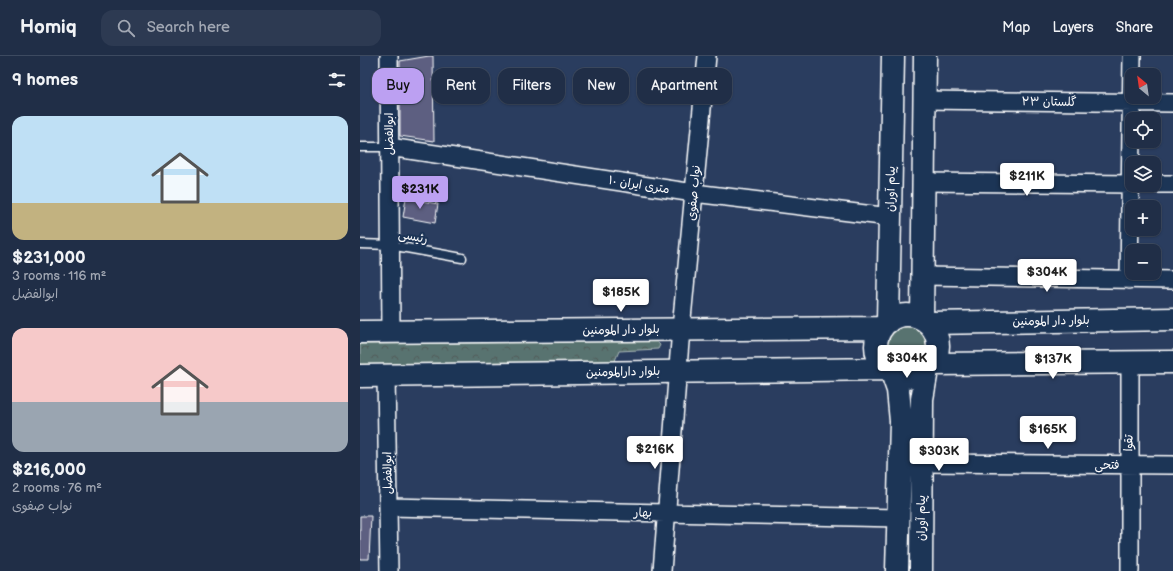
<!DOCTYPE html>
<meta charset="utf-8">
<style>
body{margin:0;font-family:"Balsamiq Sans","Playpen Sans Arabic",sans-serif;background:#2d3a52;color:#f1f3f6;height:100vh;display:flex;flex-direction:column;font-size:15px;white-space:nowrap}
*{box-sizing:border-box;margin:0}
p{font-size:13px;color:#a2a8b4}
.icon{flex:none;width:22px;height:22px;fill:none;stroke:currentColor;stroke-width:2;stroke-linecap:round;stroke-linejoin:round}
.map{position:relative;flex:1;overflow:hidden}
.sheet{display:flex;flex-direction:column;background:#202e47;width:360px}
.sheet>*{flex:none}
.guide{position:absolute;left:12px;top:12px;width:380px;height:36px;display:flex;gap:8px}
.needle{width:26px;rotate:331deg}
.fabs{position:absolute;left:765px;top:12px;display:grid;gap:8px}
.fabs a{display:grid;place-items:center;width:36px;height:36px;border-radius:8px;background:#202e47;box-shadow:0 1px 3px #0004,0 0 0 1px #3d4a60;font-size:20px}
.price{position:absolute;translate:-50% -34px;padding:0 9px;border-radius:4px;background:#fff;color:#222;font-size:13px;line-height:26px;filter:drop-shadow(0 1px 2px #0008)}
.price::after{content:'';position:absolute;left:50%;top:24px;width:12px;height:9px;margin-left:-6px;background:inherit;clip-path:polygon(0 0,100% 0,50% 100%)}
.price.on{background:#bca0f2;color:#111}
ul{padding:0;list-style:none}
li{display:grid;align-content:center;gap:8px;height:212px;padding:0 12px}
li span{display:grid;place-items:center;height:124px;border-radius:12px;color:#555}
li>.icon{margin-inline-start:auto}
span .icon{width:72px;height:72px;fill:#fffc;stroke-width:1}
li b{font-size:17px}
h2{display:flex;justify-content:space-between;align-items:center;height:48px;padding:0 12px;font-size:17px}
.pill{padding:0 14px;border-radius:12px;background:#202e47;box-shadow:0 1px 3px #0004,0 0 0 1px #3d4a60;font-size:14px;line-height:36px}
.pill.on{background:#bca0f2;color:#111}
header{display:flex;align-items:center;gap:24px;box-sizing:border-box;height:56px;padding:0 20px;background:#202e47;border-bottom:1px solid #3d4a60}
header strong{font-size:19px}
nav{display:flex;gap:22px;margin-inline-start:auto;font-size:14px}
.search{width:280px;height:36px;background:#2d3a52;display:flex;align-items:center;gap:10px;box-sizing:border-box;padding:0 14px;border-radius:12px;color:#a2a8b4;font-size:15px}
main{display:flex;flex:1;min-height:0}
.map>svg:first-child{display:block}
.green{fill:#597370;stroke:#acb9b8}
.park{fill:url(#park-crowns);stroke:#acb9b8}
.building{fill:#5d5e81;stroke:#fff}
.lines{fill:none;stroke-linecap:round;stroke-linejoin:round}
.lane-casing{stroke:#fff;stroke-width:11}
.street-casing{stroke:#fff;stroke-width:20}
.secondary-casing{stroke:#fff;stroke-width:25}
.lane{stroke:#1d3557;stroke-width:8}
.street{stroke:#1d3557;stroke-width:17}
.secondary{stroke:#1d3557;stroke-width:22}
.labels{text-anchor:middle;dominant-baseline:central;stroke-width:4;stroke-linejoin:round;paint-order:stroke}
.street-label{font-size:12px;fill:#fff;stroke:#1d3557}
</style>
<header>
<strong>Homiq</strong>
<div class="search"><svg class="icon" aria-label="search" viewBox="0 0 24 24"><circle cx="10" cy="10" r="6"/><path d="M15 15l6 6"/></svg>Search here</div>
<nav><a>Map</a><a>Layers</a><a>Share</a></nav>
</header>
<main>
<section class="sheet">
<h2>9 homes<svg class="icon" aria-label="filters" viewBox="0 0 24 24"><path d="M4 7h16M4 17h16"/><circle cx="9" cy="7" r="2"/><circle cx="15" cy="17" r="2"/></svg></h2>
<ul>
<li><span style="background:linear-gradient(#bfe0f5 70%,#c2b280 0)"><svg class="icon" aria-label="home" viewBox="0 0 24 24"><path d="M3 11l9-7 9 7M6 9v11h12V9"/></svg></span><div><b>$231,000</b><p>3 rooms · 116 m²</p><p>ابوالفضل</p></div></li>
<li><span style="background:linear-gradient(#f6c9c9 60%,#9aa5b1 0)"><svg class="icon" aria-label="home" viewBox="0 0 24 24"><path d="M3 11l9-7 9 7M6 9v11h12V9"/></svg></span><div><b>$216,000</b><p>2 rooms · 76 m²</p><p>نواب صفوی</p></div></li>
</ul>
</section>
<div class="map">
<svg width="813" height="515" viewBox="0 0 813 515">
<defs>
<pattern id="park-crowns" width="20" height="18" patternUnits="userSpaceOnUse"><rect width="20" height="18" fill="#597370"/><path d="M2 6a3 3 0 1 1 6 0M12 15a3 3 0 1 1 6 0" fill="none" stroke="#515c5a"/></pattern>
</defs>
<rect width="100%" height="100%" fill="#2a3d5f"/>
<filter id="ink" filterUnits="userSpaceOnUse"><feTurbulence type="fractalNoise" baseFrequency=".025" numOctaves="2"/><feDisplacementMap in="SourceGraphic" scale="8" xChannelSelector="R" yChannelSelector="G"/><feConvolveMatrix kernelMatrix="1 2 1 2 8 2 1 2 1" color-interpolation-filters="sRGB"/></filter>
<g filter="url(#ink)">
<path class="green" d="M527 289a21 21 0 1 1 42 0a21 21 0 1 1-42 0Z"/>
<path class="park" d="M296,285l4,4 -2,4 -39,2 -5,12 -254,2v-21z"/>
<path class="building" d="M69,0h4l1,85 -34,-5v-75z
M46,142l32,6 -3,19 -32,-6z
M0,460h11l-2,43h-9z"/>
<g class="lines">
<g class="lane-casing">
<path id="lane" d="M0,91h29
M0,188l30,1 72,13"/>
</g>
<g class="street-casing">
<path id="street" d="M29,0l2,276
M564,44l249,3
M29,91l305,46 196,24
M563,126l209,2
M794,128h19
M562,220l251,4
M769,224l3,-224
M26,319l3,196
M562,407l251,2
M29,451l509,11
M302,515l19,-242 26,-273
M770,515v-208"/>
</g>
<g class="secondary-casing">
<path id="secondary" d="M516 290a31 31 0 1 1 62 0a31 31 0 1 1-62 0Z
M562,262l3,-262
M528,266l5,-266
M569,267l244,-4
M0,276l522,-4
M573,308l240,-2
M532,317l6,17 3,31 -4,150
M0,320l526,-7
M561,515l1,-172 5,-29"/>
</g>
<use href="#lane" class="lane"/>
<use href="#street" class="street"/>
<use href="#secondary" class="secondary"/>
</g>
</g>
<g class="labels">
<g class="street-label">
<text transform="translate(689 46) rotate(1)">گلستان ۲۳</text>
<text transform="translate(29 78) rotate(-90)">ابوالفضل</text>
<text transform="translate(279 129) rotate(9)">۱۰ متری ایران</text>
<text transform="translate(531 133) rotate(-89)">پیام آوران</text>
<text transform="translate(334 137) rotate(-85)">نواب صفوی</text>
<text transform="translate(53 181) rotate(10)">رئیسی</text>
<text transform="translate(691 265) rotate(-1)">بلوار دار المومنین</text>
<text transform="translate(261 274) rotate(-1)">بلوار دار المومنین</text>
<text transform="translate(263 316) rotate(-1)">بلوار دارالمومنین</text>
<text transform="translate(769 387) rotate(-89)">تقوا</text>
<text x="747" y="409">فتحی</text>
<text transform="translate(28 417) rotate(-91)">ابوالفضل</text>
<text transform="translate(283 457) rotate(1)">بهار</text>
<text transform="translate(561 462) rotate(-90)">پیام آوران</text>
</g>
</g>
</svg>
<div class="fabs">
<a><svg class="needle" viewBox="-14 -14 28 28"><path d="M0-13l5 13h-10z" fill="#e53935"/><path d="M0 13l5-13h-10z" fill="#a2a8b4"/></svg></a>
<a><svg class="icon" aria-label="locate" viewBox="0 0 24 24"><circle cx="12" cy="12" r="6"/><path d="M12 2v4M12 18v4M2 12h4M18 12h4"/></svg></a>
<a><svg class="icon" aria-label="layers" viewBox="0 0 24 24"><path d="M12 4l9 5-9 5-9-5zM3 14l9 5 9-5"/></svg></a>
<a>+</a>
<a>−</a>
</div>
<b class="price" style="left:667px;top:141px">$211K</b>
<b class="price on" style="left:60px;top:154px">$231K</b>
<b class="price" style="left:687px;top:237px">$304K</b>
<b class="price" style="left:261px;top:257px">$185K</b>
<b class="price" style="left:547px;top:323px">$304K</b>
<b class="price" style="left:693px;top:324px">$137K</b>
<b class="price" style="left:688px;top:394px">$165K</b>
<b class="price" style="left:295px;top:414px">$216K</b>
<b class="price" style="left:579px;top:416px">$303K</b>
<div class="guide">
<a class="pill on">Buy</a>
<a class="pill">Rent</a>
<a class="pill">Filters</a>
<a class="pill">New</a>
<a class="pill">Apartment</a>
</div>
</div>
</main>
